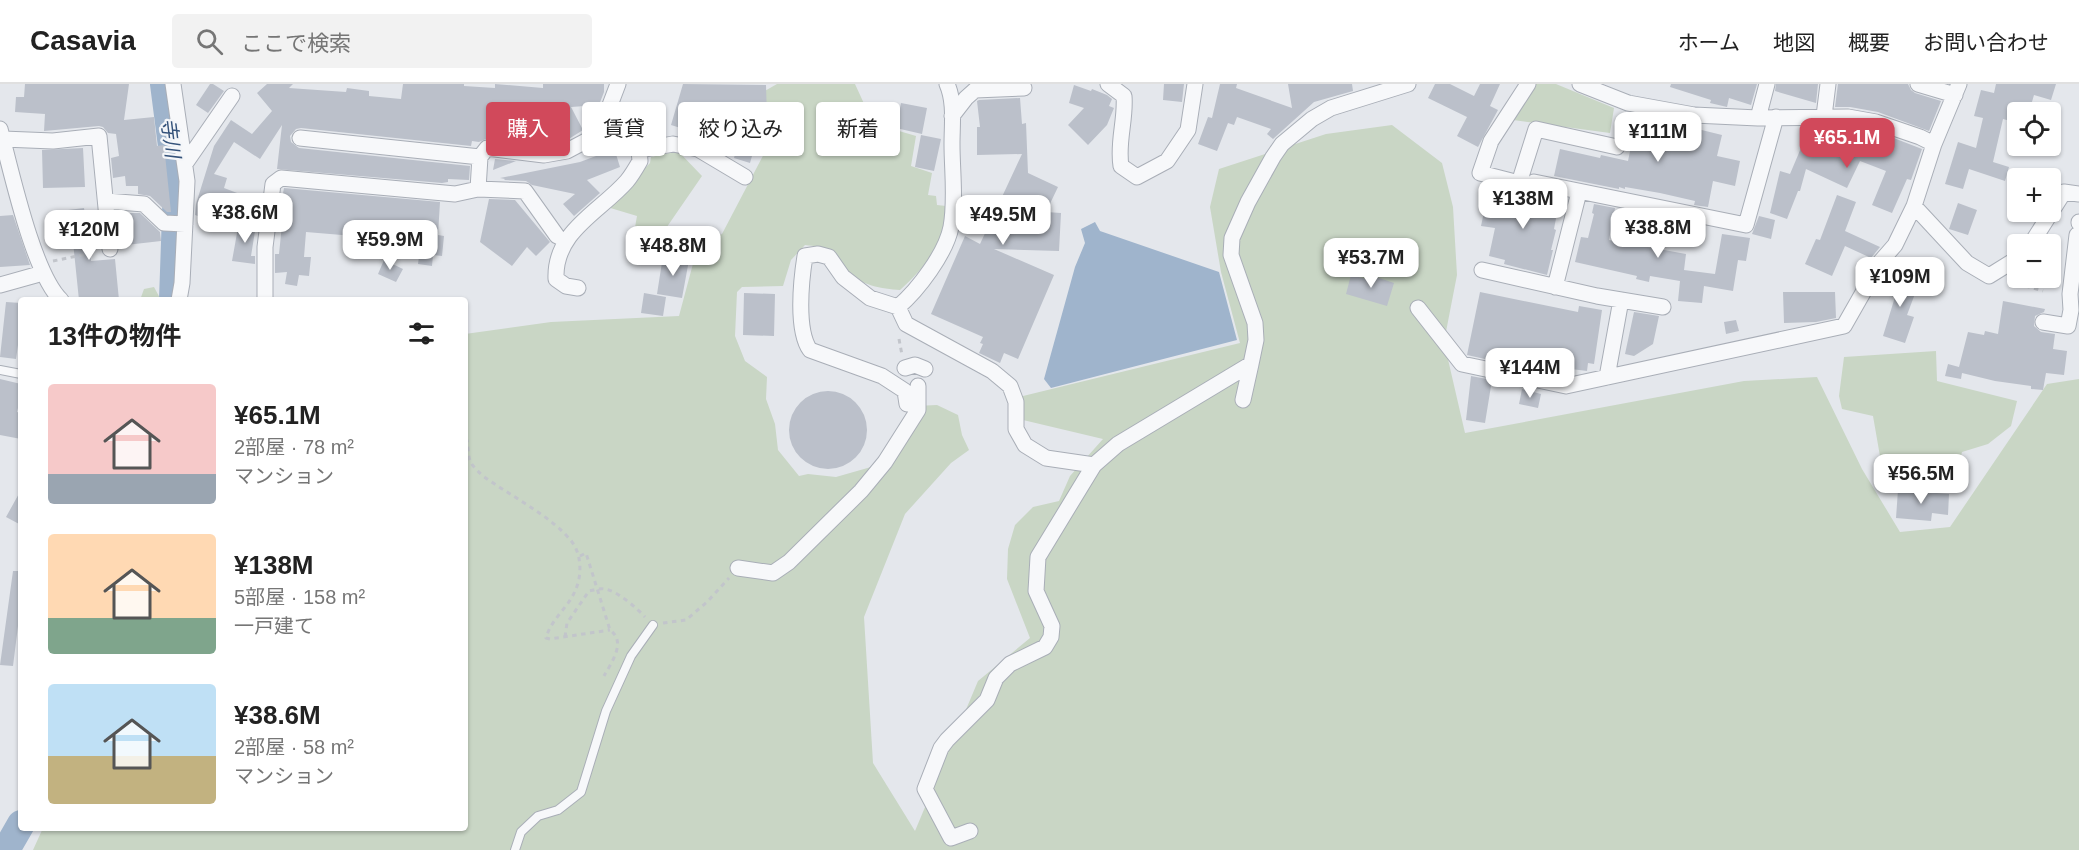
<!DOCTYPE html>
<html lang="ja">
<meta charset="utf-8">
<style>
body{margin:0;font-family:Helvetica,"Noto Sans JP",sans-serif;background:#f2f2f2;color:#222;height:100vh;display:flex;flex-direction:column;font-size:22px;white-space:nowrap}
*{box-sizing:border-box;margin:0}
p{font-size:20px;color:#767676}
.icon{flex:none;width:33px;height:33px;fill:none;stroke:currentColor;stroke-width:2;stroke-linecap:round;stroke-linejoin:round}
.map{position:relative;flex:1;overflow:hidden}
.sheet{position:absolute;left:18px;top:213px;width:450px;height:534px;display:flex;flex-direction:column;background:#fff;border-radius:6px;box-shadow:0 2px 4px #0004}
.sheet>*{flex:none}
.guide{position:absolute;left:486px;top:18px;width:570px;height:54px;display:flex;gap:12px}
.buttons{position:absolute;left:2007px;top:18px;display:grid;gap:12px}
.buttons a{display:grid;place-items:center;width:54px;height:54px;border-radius:6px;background:#fff;box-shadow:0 2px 4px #0004;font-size:30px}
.price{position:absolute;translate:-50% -51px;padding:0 14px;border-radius:12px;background:#fff;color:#222;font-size:20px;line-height:39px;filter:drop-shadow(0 2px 3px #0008)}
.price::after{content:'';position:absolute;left:50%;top:36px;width:18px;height:14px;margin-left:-9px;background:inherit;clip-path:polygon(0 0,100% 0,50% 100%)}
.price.active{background:#d1495b;color:#fff}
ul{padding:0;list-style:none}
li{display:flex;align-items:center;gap:18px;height:150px;padding:0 30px}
li span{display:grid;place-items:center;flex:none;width:168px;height:120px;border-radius:6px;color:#555}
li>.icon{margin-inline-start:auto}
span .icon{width:72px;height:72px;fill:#fffc;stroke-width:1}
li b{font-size:26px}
h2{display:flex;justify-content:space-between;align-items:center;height:72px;padding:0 30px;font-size:26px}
.pill{padding:0 21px;border-radius:6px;background:#fff;box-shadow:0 2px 4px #0004;font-size:21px;line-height:54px}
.pill.active{background:#d1495b;color:#fff}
header{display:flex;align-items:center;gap:36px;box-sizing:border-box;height:84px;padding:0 30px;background:#fff;border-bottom:2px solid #e0e0e0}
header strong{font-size:28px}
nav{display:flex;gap:33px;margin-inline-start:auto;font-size:21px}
.search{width:420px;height:54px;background:#f2f2f2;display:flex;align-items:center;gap:15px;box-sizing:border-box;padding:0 21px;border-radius:6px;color:#767676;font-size:22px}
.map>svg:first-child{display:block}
.green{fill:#c9d6c5}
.water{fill:#9fb4cc}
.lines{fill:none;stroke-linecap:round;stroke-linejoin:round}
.river{stroke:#9fb4cc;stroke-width:28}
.building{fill:#bbc0ca}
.lane-casing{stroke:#a9aeb7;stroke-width:10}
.street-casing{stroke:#a9aeb7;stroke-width:17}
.path{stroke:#c2c5cb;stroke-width:3;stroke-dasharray:4.5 4.5;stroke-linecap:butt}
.lane{stroke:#f7f8fa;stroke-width:8}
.street{stroke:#f7f8fa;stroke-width:15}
.labels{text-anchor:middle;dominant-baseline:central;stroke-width:4.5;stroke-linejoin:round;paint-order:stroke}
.water-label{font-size:20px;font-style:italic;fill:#34527a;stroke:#f4f6f9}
</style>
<header>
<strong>Casavia</strong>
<div class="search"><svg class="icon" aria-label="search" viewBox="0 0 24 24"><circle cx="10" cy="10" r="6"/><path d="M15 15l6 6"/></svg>ここで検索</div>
<nav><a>ホーム</a><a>地図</a><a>概要</a><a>お問い合わせ</a></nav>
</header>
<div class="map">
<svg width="2079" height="766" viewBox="0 0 2079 766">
<rect width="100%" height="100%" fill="#e4e7ec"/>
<path class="green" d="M777,0h78l11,24 18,13 5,7 27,8 -5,30 21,7 -4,22 8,1 1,9 9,1c0,6 0,13 -1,19 -4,24 -27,49 -45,65 -18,-1 -40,-5 -53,-19 -19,-20 -11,-23 -42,-26l-14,15 -8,26 -41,1 -5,5 -2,44 10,25 22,16 -1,22 9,25 3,26 21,26 9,-2 28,3 35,-10 18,-18 27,-43 21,-1 21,10 4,20 7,15 -18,13 -46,51 -41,103 9,146 42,68 63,-150 52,-43 -23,-59 1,-30 7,-24 18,-18 26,-6 11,-25 33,-37 -80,-19v-24l217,-53 -19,-71 -11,-65 9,-38 107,-35 66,-9 50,38 11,44 4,68 -13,67 21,91 279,-52 73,-4 45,92 38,63 50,-5 97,-143 32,-5v471h-2046l10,-22h422v-494l86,-12 128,-6 19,-71 24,-11 44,-84 -3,-58z
M1535,0h21l58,24 -4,25 -97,-13z
M678,67l24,25 -42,61 -26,-4 3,-17 -30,-9 43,-44 1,-6z
M154,203l7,13h-21l4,-11z
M1936,267l1,30 80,20 -6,25 -23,18 -26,8 -9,34 -68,-1 -12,-69 -31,-7 -3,-13 5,-39z"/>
<path class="water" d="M1095,138l5,9 119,41 18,68 -186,48 -7,-9 31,-112 10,-24 -4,-14z"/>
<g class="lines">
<path class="river" d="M164,0l13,101 -4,115
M6,766l15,-26"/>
</g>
<path class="building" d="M25,0h104l-5,36 30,-3 3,29 7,-1 7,67h-4l-17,-16 -12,-2v-8h-12l-1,-10 -12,2 -2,-20 8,-2 -3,-22 -8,-1 -5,-6 -4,-1 -55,5 1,-17 -30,-2 1,-15h8z
M210,0h3l11,7 -16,22 -12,-8z
M267,0h26l-4,4 57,4 1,-4 22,3v5l32,3 2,-15h61v2l31,2v-4l48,4v-4h61v8l-5,13 -28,2 12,23 -19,12 -20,3 -56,-7 -9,4 -7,-1 -1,5 -170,-18 -5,1 -6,7 1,6 8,6 171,18 -1,14 -21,-1v3l-6,1 -165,-14 5,-44 -22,34 -26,-17 -20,32 13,4 -3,10 21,8 -10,26 -23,-8 -2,6 -15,-5 1,-11 18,-58 17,-26 21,14 20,-23 -15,-18z
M683,0l83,1 1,33 -4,-1 -13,46 -16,-5 4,-15 -51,-15v2l-16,-5z
M1164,0h20l-2,18 -19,-2z
M1220,0h17l-1,4 56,20 -4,-24h64l1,7 -39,11 -41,37 -6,-5 4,-5 -34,-12 -3,8 -6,-2 -11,28 -19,-7 10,-27 4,1z
M1435,0h15l24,12 6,-12h20l-10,22 8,4 -20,37 -21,-11 10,-19 -39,-19z
M1671,0h86l-6,21 -22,-7 -2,9 -17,-4 1,-3 -41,-13z
M1776,0h42l-2,19 -41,-12z
M1838,0h70l3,6 4,3 26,8 -12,30 -51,-19 -28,-5h-15z
M1996,0h60l-5,16 -17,-5 -5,17h-11v11l-15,-4 -10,43 16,5 -4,14 -36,-12 -6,20 -18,-5 13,-42 18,6 7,-30 -9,-2 7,-26 13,3z
M1074,1l17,6 1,-2 15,6 5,4 -3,7 5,2 -7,17 -19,20 -20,-20 16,-17 -15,-5z
M1020,14l2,26 4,-1 2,50 30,14 -12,25 15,1 -2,38 -65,-2 60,26 -36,84 -14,-6 -4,10 -21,-10 4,-9 -3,-1 3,-6 -52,-23 34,-78 15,8 42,-90 -45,1v-28h3l-3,-26 2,-1z
M901,19l26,5 -5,26 -26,-6z
M1637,33l23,5 1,-2 61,15 -5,21 23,5 -5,25 -22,-5 -5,26 -14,-2 1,-4 -35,-8 -35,-6v2l-6,-2v2l-65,-13 6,-27 40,9 1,-3 27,6z
M1809,45l35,15 3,-6 38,17 6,-18 31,12 -11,31 -4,-1 -15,34 -20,-8 14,-34 -26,-10 -13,27 -41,-19 -6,22h-2l-11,28 -17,-6 10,-42 10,3z
M921,51l20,4 -7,32 -19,-4z
M83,64l2,39 -42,1 -1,-38z
M612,66l3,1 5,16 -33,13 13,13 -26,23 -11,-12 12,-10 -43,-9 -6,-4 -22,-1 1,-1 -5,-1 80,-16z
M495,75l21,2 -23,9z
M284,104l156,14 -2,33 6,1 -2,20 -9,-1 -1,11 -14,-2 3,-22 -19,-2 2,-17 -24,-2 -2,17 -72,-6 -2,25h7l-2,19 -10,-1 -2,11 -12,-2 2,-12 -12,1v-19h4l4,-39 -4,-1z
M1506,107l54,6 -6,32 2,1 -5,20h2l-6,25 -43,-11 1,-4 -16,-4 6,-28 -14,-2 6,-28 17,4z
M1837,111l19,7 -11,29 35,16 -9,11 -26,-12 -13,30 -27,-12 11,-25 4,1z
M489,115l26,1 35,42 -14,14 -9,-9 -15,19 -32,-24z
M1958,119l19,7 -9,25 -19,-6z
M1594,120l21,4 -6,32 77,14 -2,16 31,4 7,-40 28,4 -4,23 -8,-1 -5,31 -29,-5 -2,17 -24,-2 2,-20 -30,-5 -1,6 -13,-3 1,-3 -62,-14 6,-25 7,1 6,-24 -2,-1z
M84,124l7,53 24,-2 4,41h-23v-2l-17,2 -6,-58 -8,1 -5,-32z
M128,129h12l20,19 1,9 -35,4 -3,-30 5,-1z
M13,131l17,50 -30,2v-51z
M1759,132l16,4 -4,19 -19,-5z
M239,138l17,3 -5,31h4v8l-23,-3z
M663,172l26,4 -7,38 -25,-4z
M384,176l19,9 -7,13 -18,-8z
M1894,189l25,10 -12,32 7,2 -9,26 -22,-7 12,-39 -9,-3z
M1367,190l27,9 -7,23 -41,-12 5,-19 15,4z
M1480,208l98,20 1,-6 23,4 -8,54 -6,-1 -1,8 -16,-2v3l-44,-8 -33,-3 -27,-6z
M1783,208h52l1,26 -20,4 -32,1z
M644,209l22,4 -3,19 -22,-3z
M744,209l31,1 -1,42 -31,-1z
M2003,217l42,8 -1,3 -9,4 -1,10 7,6 14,2 -2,15 14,2 -3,24 -18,-2 -3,17 -12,-1v-3l-36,-5 -33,-8 -1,6 -16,-3 3,-12 11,3 9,-35 16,3 1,-4 13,3z
M6,218l15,1v42h-3l-2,14 -16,-2z
M1634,228l25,4 -6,28 -19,12 -9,-2z
M1736,236l3,11 -13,3 -2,-12z
M1471,292l21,4 -7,43 -19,-3z
M0,295l21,5v12l-4,16 4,1v26l-21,-4z
M1522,305l19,5 -3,14 -19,-4z
M789 346a39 39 0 1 1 78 0a39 39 0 1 1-78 0Z
M21,406v35l-15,-8z
M1898,406l51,4 -1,21 -16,-2 -1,8 -35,-3z
M13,487h8v31l-8,64 -13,-1z"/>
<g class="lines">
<g class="lane-casing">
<path id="lane" d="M0,286l21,4
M515,766l6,-18 17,-16 20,-6 23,-18 25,-81 25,-55 22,-31"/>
</g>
<g class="street-casing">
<path id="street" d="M173,0l14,97 -5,102 -3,17
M1108,0l16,12c2,24 -7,46 -3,70l16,11 30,-16 21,-31 7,-46
M1528,0l-37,57 -11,32 39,10 17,-54 81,18
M1580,0l48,19 66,12 64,3 90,-1 28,5 44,15 14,7
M1918,0l37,11
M952,32l14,-18 9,-8 49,-2
M1824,32l4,-32
M1758,34l9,-34
M0,45c11,41 33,144 61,171
M300,54l180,19
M3,55l50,2 46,-5 11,113
M639,66l34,-6 25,5 47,28
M185,80l47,-68
M1534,98l212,43 30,-108
M478,105l47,2 32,45
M106,117l38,3 20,19 21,1
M1914,122l53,57 22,13 29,-18
M2079,139v-1
M2031,160l33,-52 15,2
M1482,186l115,26 66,11
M0,201l43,-12
M1555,203l24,-95
M578,204l-12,-2 -10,-7c-2,-48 44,-67 71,-98 5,-6 9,-13 13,-20l-1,-11 -40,-16
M265,216v-53l8,-63 8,-6 174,16 23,-5 2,-32 7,-9 57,7 23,-4 32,-17 19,-50
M898,223l8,17 86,47 18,15 6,16v27l9,16 21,13 48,7
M1418,224l44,56 104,22 278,-60 37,-65 14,-16 19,-39 20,-62 25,-60
M2043,238l25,4 3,-16 -1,-16 7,-59
M905,284l10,-3 10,4
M1607,293l14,-77
M1243,316l8,-36
M907,320l-2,-13 -23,-15 -72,-26c-14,-20 -9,-69 -5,-94l13,-2 11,3 14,20 27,21 28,9c20,-17 48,-54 53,-80 5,-27 1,-56 1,-83 0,-20 3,-42 -5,-60
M738,484l35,5 16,-11 72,-71 24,-29 33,-52v-24
M970,747l-19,7 -26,-49 16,-41 6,-8 40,-40 9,-22 14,-14 35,-17 6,-10 1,-11 -16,-35 2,-34 56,-92 24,-21 133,-80 5,-24 -1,-17 -24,-68 1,-17 16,-36 25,-45 9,-13 30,-25 19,-11 77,-24"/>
</g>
<path class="path" d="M1620,50l4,-17
M53,177l44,-9
M2008,197l35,10
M899,255l3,16
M465,355l2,1c3,21 -1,20 16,36 26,19 70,41 89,66 10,13 10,35 3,49 -7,17 -24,28 -29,47l4,1 60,-9
M580,472l6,-3 24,77c17,12 1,33 -6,46
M663,539l23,-3 21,-18 22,-24
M565,553l2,-14 22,-32c5,-1 11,-3 15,-2 11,0 34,20 41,28"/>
<use href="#lane" class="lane"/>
<use href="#street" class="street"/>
</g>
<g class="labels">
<g class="water-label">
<text transform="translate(171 54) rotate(83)">寺川</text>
</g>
</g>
</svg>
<div class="buttons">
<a><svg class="icon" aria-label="locate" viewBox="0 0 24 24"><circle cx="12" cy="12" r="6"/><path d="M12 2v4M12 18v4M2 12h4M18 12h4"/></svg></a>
<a>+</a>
<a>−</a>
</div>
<b class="price" style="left:1658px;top:79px">¥111M</b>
<b class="price active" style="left:1847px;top:85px">¥65.1M</b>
<b class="price" style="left:1523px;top:146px">¥138M</b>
<b class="price" style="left:245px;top:160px">¥38.6M</b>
<b class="price" style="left:1003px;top:162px">¥49.5M</b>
<b class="price" style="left:1658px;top:175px">¥38.8M</b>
<b class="price" style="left:89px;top:177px">¥120M</b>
<b class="price" style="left:390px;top:187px">¥59.9M</b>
<b class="price" style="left:673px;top:193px">¥48.8M</b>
<b class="price" style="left:1371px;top:205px">¥53.7M</b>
<b class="price" style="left:1900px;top:224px">¥109M</b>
<b class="price" style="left:1530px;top:315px">¥144M</b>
<b class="price" style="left:1921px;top:421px">¥56.5M</b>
<div class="guide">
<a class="pill active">購入</a>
<a class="pill">賃貸</a>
<a class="pill">絞り込み</a>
<a class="pill">新着</a>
</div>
<section class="sheet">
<h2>13件の物件<svg class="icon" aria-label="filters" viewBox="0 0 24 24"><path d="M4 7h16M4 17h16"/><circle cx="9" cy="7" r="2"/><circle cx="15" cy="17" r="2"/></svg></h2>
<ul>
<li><span style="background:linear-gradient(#f6c9c9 75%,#9aa5b1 0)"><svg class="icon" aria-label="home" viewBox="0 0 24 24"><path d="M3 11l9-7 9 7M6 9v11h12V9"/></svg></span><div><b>¥65.1M</b><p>2部屋 · 78 m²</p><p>マンション</p></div></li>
<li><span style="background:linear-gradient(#ffd9b3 70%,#7fa58c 0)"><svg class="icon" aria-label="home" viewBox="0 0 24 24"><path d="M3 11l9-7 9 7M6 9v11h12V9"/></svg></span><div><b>¥138M</b><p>5部屋 · 158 m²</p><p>一戸建て</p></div></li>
<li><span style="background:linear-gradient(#bfe0f5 60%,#c2b280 0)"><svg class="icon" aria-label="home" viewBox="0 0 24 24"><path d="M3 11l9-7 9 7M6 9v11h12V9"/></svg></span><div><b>¥38.6M</b><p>2部屋 · 58 m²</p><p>マンション</p></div></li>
</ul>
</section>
</div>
